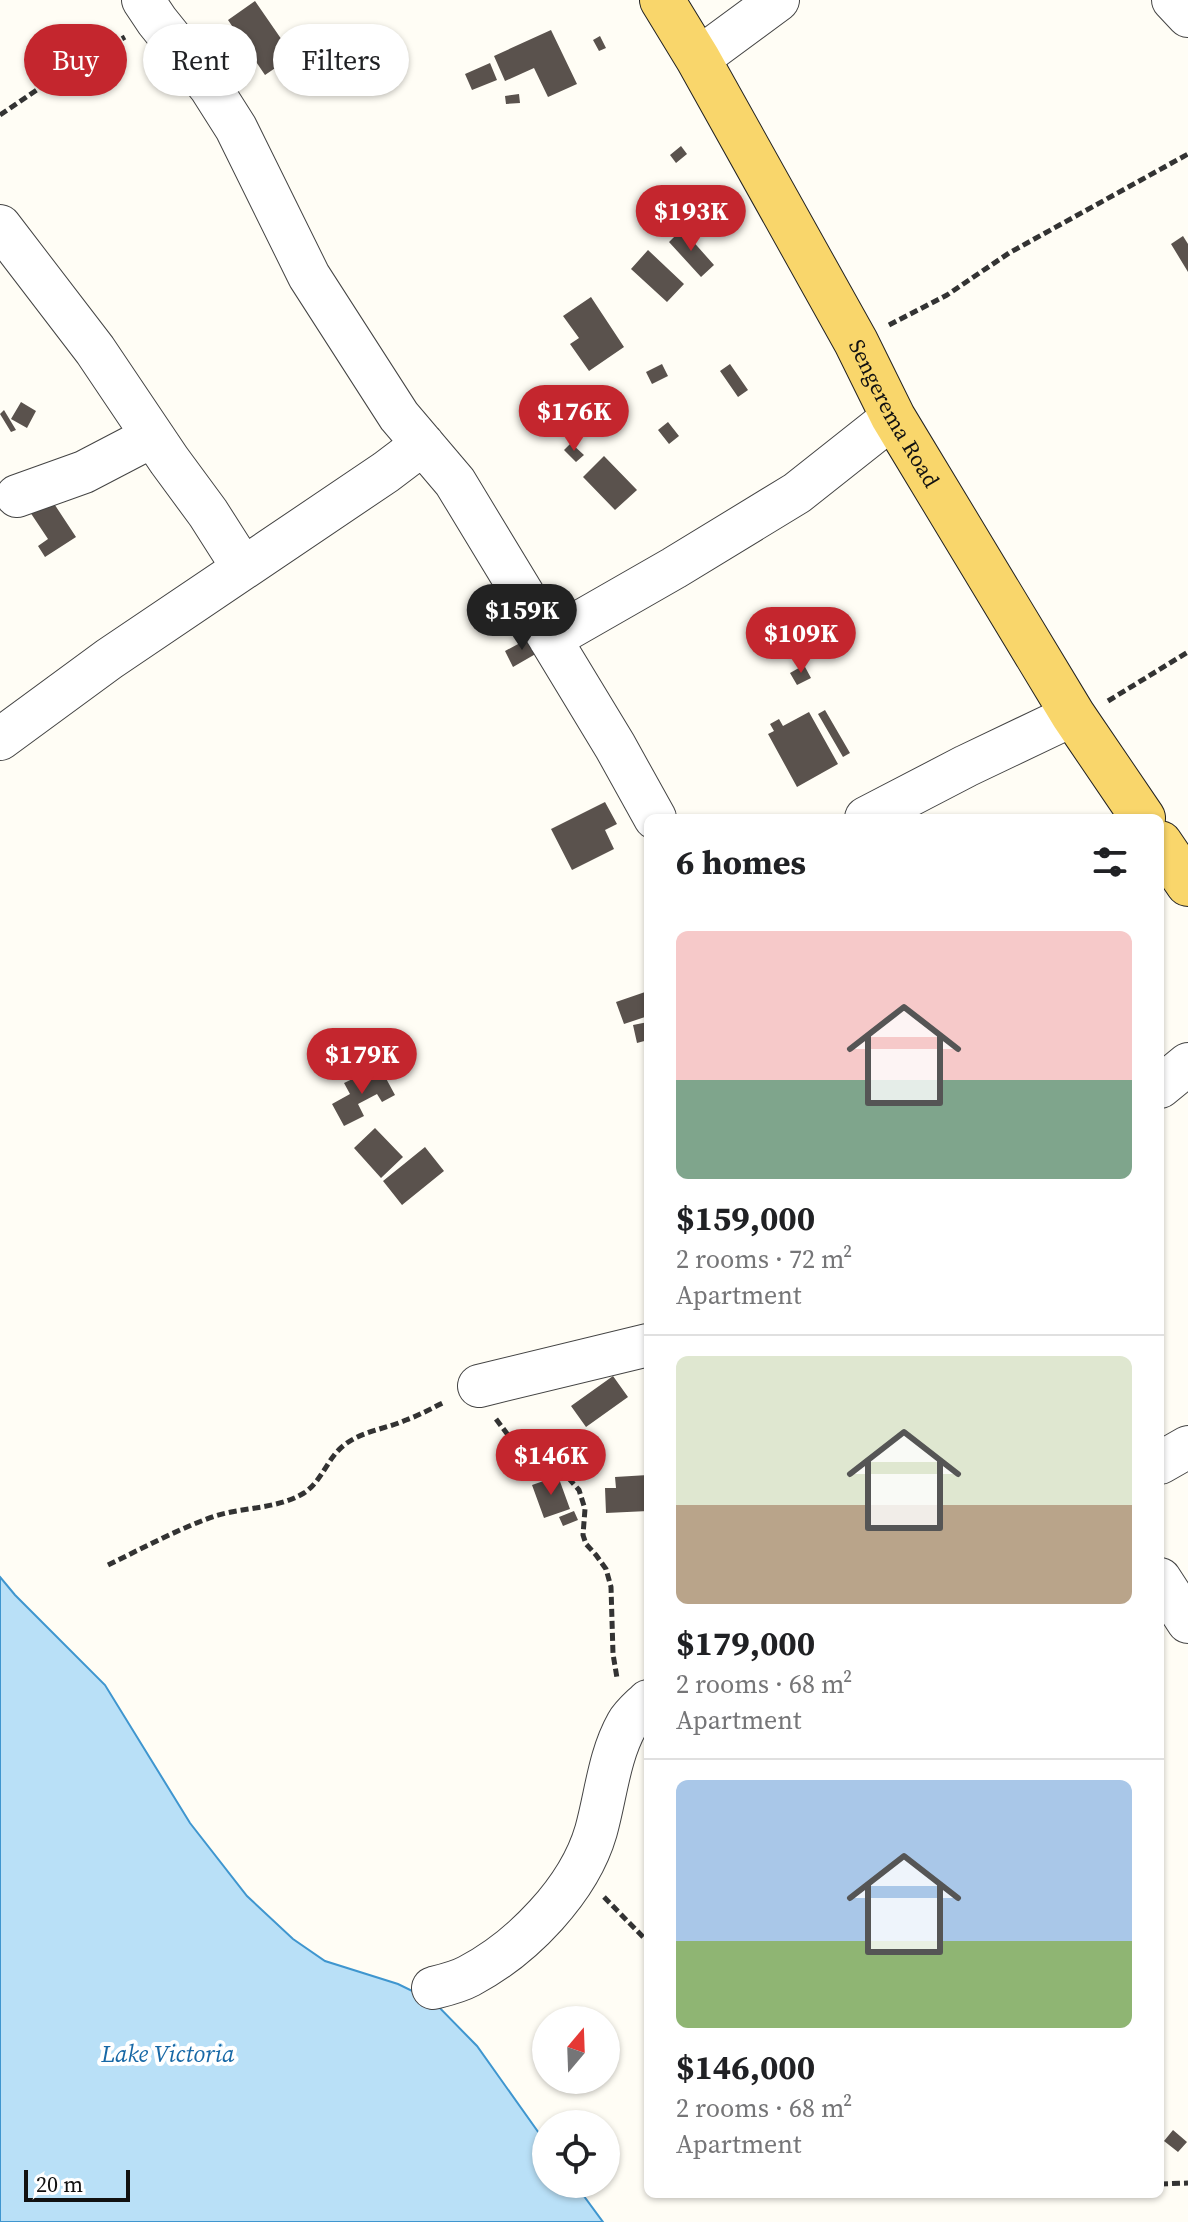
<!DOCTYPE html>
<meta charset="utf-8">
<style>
body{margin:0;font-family:"Source Serif 4",serif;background:#f6f6f6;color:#202124;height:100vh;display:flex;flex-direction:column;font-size:30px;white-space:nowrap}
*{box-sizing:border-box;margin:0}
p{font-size:26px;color:#757577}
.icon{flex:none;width:44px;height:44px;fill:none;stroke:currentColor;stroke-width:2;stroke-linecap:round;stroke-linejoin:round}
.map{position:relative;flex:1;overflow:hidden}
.drawer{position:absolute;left:644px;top:814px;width:520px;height:1384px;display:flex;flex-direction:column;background:#fff;border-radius:12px;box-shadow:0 2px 6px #0004}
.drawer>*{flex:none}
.banner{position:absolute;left:24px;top:24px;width:500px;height:72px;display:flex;gap:16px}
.needle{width:52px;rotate:19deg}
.buttons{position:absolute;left:532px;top:2006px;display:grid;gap:16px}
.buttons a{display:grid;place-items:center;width:88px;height:88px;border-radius:50%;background:#fff;box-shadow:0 2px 6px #0004;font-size:40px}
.scale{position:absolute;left:24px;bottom:20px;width:106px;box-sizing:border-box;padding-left:8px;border:4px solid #111;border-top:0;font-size:22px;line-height:28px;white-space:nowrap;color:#111;-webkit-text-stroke:6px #fff;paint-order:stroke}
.price{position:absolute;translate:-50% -68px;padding:0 18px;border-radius:28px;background:#c4262e;color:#fff;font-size:26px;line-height:52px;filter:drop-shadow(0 2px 4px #0008)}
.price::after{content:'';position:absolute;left:50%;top:48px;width:24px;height:18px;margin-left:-12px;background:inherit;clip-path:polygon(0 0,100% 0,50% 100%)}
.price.active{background:#222;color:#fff}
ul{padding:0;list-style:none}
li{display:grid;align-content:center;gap:16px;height:424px;padding:0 32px}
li+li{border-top:2px solid #e0e0e0}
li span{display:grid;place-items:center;height:248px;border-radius:12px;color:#555}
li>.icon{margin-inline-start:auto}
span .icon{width:144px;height:144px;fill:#fffc;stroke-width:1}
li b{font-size:34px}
h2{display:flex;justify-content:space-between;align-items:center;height:96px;padding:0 32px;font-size:34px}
.tag{padding:0 28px;border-radius:36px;background:#fff;box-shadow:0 2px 6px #0004;font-size:28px;line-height:72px}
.tag.active{background:#c4262e;color:#fff}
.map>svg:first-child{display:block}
.water{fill:#b9e0f7;stroke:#3f96cf;stroke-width:2}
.building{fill:#5a524d}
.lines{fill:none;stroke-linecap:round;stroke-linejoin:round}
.minor-casing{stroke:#444;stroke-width:44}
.major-casing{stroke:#222;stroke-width:46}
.path{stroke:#333;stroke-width:5;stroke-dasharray:8 4;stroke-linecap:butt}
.minor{stroke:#fff;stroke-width:42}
.major{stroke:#f9d66b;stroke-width:44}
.labels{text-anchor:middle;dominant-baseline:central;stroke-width:8;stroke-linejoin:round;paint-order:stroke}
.street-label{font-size:22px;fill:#111;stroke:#fff}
.water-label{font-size:24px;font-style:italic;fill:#1768a6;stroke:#fff}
</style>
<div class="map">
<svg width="1188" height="2222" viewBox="0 0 1188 2222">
<rect width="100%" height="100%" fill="#fffdf5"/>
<path class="water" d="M0,1577l15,18 90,90 85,138 57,73 46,43 32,22 73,23 35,17 44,45 69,97v41h29l28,38h-603z"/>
<path class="building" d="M255,1l38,55 -28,19 -37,-55z
M551,30l26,54 -29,13 -14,-29 -29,13 -11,-25z
M600,36l6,12 -7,3 -6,-11z
M490,63l7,17 -25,10 -7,-16z
M519,94l1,9 -14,1 -1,-8z
M681,146l6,8 -11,9 -6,-8z
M682,229l32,36 -13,12 -32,-35z
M1183,236l5,8v28l-17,-28z
M648,250l36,34 -17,18 -36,-33z
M591,297l33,50 -35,24 -19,-27 9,-6 -16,-22z
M662,364l6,12 -16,8 -6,-12z
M730,364l18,26 -10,7 -18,-26z
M21,402l15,9 -9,17 -16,-9z
M4,410l12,20 -5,2 -11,-18z
M668,422l11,14 -10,8 -11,-14z
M571,443l13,12 -8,7 -12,-12z
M604,456l33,34 -22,20 -32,-33z
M49,496l27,41 -31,20 -7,-11 10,-7 -20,-30z
M531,637l8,15 -26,15 -8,-16z
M804,665l7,13 -14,7 -7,-12z
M825,710l25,43 -7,4 -25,-43z
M809,712l29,52 -41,23 -29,-53 6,-3 -4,-7 9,-5 4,7z
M605,802l12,22 -12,6 9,19 -42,21 -21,-41z
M648,991v25l-24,8 -8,-22z
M648,1022v18l-11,3 -4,-18z
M382,1071l13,24 -13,7 -5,-8 -19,10 6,12 -20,10 -12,-22 18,-10 -6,-11 23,-11 3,5z
M375,1128l28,29 -22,21 -27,-30z
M425,1147l19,24 -42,34 -19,-24z
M613,1376l15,21 -42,30 -15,-21z
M648,1475v36l-42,2 -1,-25h11l-1,-11z
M558,1476l12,33 -26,9 -12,-33z
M574,1511l4,9 -15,6 -4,-9z
M1173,2130l14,12 -9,10 -14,-11z"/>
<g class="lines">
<g class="minor-casing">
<path id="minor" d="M143,0l14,21 53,66 26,41 73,148 90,140 56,66 160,264 40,72
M1173,0l15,16
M698,59l80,-59
M0,226l95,124 74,110 39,53 35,55
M17,496l67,-24 69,-36
M550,639l124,-71 123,-75 96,-76
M0,739l109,-80 277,-187 37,-28
M866,818l100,-52 107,-51
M1160,1087l28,-23
M479,1386l169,-41
M1160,1463l28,-16
M1160,1579l28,43
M433,1988c12,-3 25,-6 36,-12 53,-28 110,-86 127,-145 10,-36 13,-75 31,-107 5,-9 14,-16 21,-23"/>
</g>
<g class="major-casing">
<g id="major">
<path id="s1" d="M662,0l36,59 158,283 37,75 180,298 70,103"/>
<path d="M1160,843l28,41"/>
</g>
</g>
<path class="path" d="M0,115l66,-45 59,-33
M889,325l58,-30 62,-42 179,-99
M1108,701l80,-49
M496,1419l12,16 18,19 13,9 23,8 17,19 6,19 -2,26 3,9 10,11 10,14 5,18 2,67 4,24
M108,1565c35,-17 70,-36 107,-49 29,-9 63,-7 89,-23 18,-12 23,-34 39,-47 18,-15 43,-17 63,-26 14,-5 26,-12 39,-18
M604,1897l44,45
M1160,2184l28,-1"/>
<use href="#minor" class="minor"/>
<use href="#major" class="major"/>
</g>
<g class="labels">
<g class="street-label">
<text stroke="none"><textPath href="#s1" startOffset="474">Sengerema Road</textPath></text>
</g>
<g class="water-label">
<text x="168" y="2053">Lake Victoria</text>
</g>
</g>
</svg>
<div class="buttons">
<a><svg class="needle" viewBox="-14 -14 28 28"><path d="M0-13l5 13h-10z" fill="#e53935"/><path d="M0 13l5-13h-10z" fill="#757577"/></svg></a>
<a><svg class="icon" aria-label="locate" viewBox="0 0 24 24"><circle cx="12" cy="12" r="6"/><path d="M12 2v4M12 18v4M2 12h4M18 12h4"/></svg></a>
</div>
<div class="scale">20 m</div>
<b class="price" style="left:691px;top:253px">$193K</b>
<b class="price" style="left:574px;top:453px">$176K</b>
<b class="price active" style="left:522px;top:652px">$159K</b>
<b class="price" style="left:801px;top:675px">$109K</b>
<b class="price" style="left:362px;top:1096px">$179K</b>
<b class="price" style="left:551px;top:1497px">$146K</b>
<div class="banner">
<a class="tag active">Buy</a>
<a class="tag">Rent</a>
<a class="tag">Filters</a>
</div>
<section class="drawer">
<h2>6 homes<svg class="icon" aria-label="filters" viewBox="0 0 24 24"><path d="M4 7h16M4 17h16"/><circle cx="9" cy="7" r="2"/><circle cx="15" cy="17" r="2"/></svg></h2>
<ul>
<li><span style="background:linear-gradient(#f6c9c9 60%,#7fa58c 0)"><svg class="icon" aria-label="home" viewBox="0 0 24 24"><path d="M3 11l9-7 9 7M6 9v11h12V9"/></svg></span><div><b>$159,000</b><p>2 rooms · 72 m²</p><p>Apartment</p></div></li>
<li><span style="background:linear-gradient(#dfe7d0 60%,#b9a48a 0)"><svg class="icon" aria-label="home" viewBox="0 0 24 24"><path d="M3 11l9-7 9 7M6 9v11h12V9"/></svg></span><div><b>$179,000</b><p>2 rooms · 68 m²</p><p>Apartment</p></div></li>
<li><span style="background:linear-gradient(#a9c7e8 65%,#8fb573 0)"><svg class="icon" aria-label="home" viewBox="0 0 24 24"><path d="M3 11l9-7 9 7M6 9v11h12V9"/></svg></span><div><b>$146,000</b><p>2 rooms · 68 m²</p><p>Apartment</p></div></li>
</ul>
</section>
</div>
